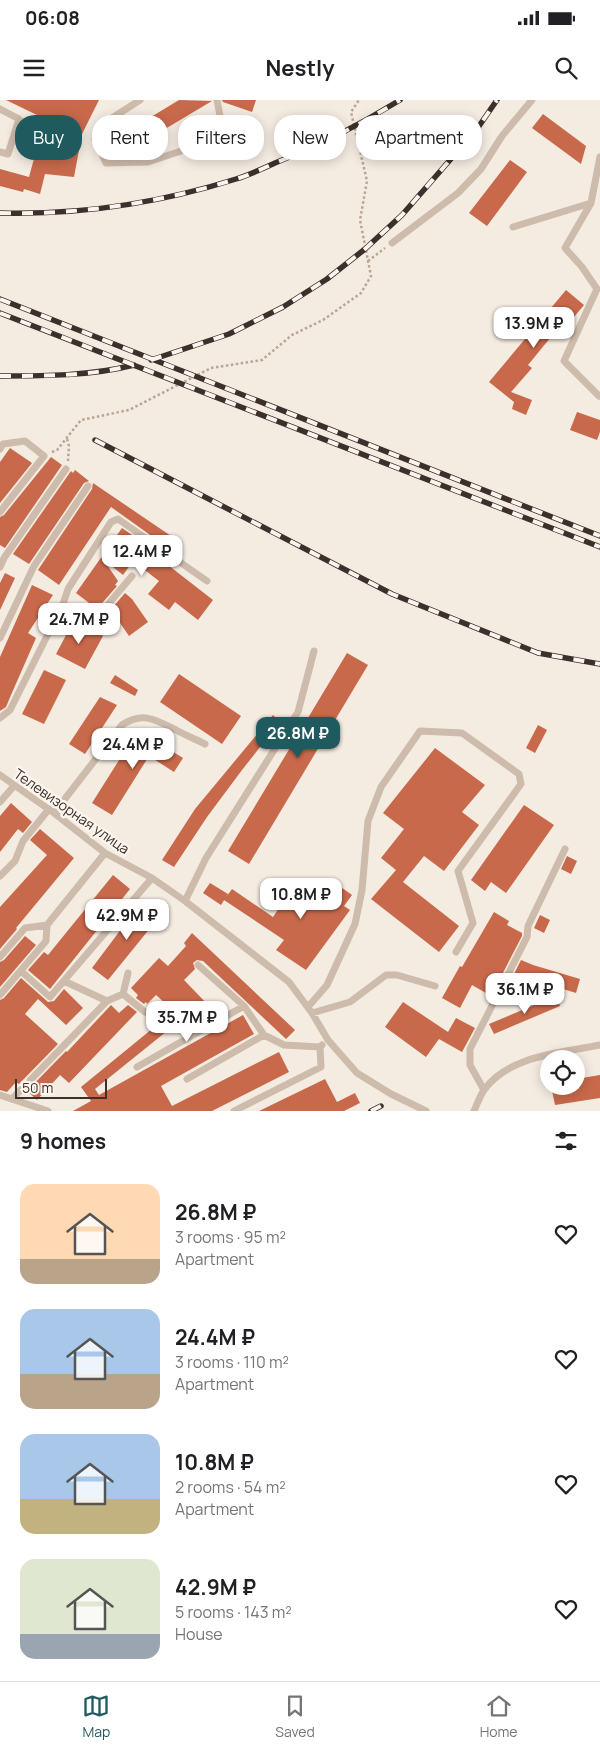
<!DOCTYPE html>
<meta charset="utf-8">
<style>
body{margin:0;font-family:Manrope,sans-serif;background:#f2f2f2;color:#202124;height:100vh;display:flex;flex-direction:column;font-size:19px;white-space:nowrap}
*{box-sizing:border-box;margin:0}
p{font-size:16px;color:#757577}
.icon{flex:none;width:28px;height:28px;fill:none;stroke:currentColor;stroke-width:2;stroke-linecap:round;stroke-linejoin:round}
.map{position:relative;height:1011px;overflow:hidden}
.drawer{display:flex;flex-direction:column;background:#fff;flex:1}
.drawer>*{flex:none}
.hud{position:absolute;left:15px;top:15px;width:570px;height:45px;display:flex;gap:10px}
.controls{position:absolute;left:540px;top:950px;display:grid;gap:10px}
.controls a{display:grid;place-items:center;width:45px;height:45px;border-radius:50%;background:#fff;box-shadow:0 2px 12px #0003;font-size:25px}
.scale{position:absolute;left:15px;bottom:12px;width:92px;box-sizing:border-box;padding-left:5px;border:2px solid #3b302b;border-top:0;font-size:14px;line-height:18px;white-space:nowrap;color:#3b302b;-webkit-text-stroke:4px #fbf5ee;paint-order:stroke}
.price{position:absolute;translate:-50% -42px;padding:0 11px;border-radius:10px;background:#fff;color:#222;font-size:16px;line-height:32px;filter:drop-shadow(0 1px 2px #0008)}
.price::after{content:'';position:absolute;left:50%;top:30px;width:15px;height:11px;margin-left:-8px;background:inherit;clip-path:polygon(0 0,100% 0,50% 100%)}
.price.on{background:#1f5a5e;color:#fff}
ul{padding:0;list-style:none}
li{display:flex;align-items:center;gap:15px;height:125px;padding:0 20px}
li span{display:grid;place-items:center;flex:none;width:140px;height:100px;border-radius:15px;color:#555}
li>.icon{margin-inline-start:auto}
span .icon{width:60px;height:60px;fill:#fffc;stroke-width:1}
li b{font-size:21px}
h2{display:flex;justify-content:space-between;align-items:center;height:60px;padding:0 20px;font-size:21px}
.tag{padding:0 18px;border-radius:20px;background:#fff;box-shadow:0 2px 12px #0003;font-size:18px;line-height:45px}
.tag.on{background:#1f5a5e;color:#fff}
.status{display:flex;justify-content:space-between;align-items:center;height:35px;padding:0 25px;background:#fff;direction:ltr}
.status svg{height:14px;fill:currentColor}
header{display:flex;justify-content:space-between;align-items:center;height:65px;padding:0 20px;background:#fff;font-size:22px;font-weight:700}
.dock{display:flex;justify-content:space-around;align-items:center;height:70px;border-top:1px solid #e0e0e0;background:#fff;font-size:14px;color:#757577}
.dock a{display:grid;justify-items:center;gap:2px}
.dock .on{color:#1f5a5e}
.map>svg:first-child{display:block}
.building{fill:#c8694b}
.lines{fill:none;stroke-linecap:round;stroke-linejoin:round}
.path{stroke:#b9a596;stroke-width:2.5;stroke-dasharray:2.5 2.5;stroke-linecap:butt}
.service{stroke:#cdbbac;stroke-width:7}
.rail-casing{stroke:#3b302b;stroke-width:5.5}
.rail{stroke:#fbf5ee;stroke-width:4;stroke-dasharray:11;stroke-linecap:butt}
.labels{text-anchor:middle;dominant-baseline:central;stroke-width:5;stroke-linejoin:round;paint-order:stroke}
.street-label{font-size:14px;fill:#3b302b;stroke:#fbf5ee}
</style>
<div class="status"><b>06:08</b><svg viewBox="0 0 49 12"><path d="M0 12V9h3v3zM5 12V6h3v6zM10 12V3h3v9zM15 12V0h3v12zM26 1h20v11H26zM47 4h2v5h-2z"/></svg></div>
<header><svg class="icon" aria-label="menu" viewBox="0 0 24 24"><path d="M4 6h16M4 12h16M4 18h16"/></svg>Nestly<svg class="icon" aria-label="search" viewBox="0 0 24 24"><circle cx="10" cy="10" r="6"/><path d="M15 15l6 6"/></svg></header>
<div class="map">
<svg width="600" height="1011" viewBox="0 0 600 1011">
<rect width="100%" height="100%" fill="#f4ebe1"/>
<path class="building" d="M6,0h93l-17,34 -8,43 -29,-3 -5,20 -16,-5 -1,3 -23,-6v-17l29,8 6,-22 -10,-3 12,-37z
M179,0l33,1 -52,31 -9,-15z
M222,0h34l-4,12 -29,-10z
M543,14l43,32 -5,18 -49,-36z
M510,60l17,12 -40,54 -18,-13z
M566,190l18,15 -20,24 -4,-3 -32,39 4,3 -21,24 21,8 -6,15 -14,-6 2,-7 -25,-20z
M577,312l23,8v12l-3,8 -27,-10z
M10,348l22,15 -32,40v-41z
M51,357l11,8 -57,83 -5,-3v-28l4,-2z
M75,370l14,11 -5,2 -55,81 -16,-10 58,-83 2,2z
M93,383l81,55 -7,9 -56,-40 -52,78 -21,-15 54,-81z
M122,428l39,27 -2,3 54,42 -15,20 -23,-18 -6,8 -21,-16 11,-13 -26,-20 -10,14 -20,-16 15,22 -3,4 2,1 -20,23 -21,-16z
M5,473l10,5 -15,32v-27z
M32,485l21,10 -25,38 8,5 -25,57 -5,12 -6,4v-54z
M125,493l7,6 16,23 -19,14 -11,-16 -5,5 -7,-6 2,-2 -2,-2z
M74,520l29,16 -18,33 -29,-15z
M347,553l21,12 -119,199 -21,-13z
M44,570l22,10 -22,44 -22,-10z
M179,574l62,42 -19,28 -62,-42z
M115,575l23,15 -3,6 -25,-13z
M100,597l17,8 -32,49 -16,-10z
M273,615l7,7 -38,48 -35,47 -33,50 -12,-7 33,-51z
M538,625l9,5 -12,23 -9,-5z
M138,630l45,28 -9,14 -25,-16 -37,59 -20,-12z
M435,648l50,37 -23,27 17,13 -35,46 -20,-15 -21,26 56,44 -20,26 -68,-53 25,-29 -15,-12 23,-29 -21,-16z
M11,703l21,19 -9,11 -5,-4 -18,23v-36z
M524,705l30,20 -48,68 -15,-11 -6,9 -14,-11z
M40,729l34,29 -58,70 1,1 -17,20v-42l47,-52 -17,-15z
M567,756l10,5 -6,13 -10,-5z
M113,775l17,14 -80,100 -22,-19 16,-18 4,3z
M331,780l21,15 -8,11 6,4 -44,60 -30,-20 8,-10 -60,-40 8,-11 41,28 14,-21 10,7 15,-20 10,8z
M210,783l18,11 -7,11 -18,-12z
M151,800l13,11 -56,69 -16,-12 39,-52 7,5z
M494,812l15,9 -2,4 15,8v3l-31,60 -19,-11 -12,23 -18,-10 18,-32 2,1z
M540,815l10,5 -6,13 -10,-5z
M192,833l103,97 -9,9 -83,-78 -6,-1 -4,3 2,6 -11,11 27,28 -16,15 -8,-8 -2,1 -6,-5 -5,1 -2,5 5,6 -82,66 4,6 144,-80 11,19 -93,52 11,20 107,-54 10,20 -77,39h-139l18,-10 -10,-14 93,-76 -18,-16 -9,9 -1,-2 -2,2 -8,-6 2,-3 -7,-7 28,-30 9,8 18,-20 -2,-3z
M25,836l11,9 -36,42v-25l4,-2z
M521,860l12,5 47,14 -4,14 -52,-16 -13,28 -10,-5z
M21,878l27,24 6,-1 10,-12 19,19 -17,17 -28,-26 -13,15 33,30 -39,40 -3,-2 -9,10 -7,-2v-90l4,-2z
M556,896l4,10 -66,28 -5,-10z
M403,902l45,30 8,-14 19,10 -13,24 -23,-13 -13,18 -41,-30z
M111,905l8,8 9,-8 9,7 -68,71 -9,-8 -23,25 -10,-9 39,-40 1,1z
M600,975v23l-45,7 -4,-19h25v-7z
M325,979l12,23 18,-9 5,10 -16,8h-85z"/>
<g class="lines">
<path class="path" d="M368,161l17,-13
M67,339l2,7 -1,15
M52,352l5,-2 24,-30 48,-10 82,-42 51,-8 30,-25 31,-15 38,-27 10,-17 -11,-56 7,-39 -16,-69 8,-12"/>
<path class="service" d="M140,0l-31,20 -14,19 11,24 42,-1 54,-18 21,-12 -6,-32
M0,9l19,10 -11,35 -8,-2
M513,127l78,-24
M392,143l66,-50 23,-24 21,-33 30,-36
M599,296l-35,-35 33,-72 -15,-22 -17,-19 26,-45 9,-46
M0,349l3,-5 22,-3 19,15
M0,412l44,-56
M0,467l4,-9 62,-89
M63,504l26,14 10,-3 33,-39
M0,538l34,-72 54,-80
M0,618l10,-8 53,-106 5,-15 43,-67 7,-3 89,62
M0,675l54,38 51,40 47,25 33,23 104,81 23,31 16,27 29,33 34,21 35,17
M0,702l14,-16
M54,713l68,-88c21,-14 34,-5 54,5 9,5 19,9 29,14
M0,776l15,-15 8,-20 26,-32
M185,801l21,-43 92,-146 16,-61
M0,857l25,-29 22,-3 58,-72
M198,865l46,41
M21,871l29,26 102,-119
M123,894l22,18
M0,895l46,-54 1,-16
M107,901l16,-7 5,-21
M308,907l19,-22 28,-61 7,-34 6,-69 13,-34 39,-56 42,2 57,41 2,10 -63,87 15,52 -17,29
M312,913l38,-11 36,-27h11l38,11
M177,916l17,17
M137,967l107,-61 20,29
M187,979l77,-44 20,10 36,2
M484,990l-14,-25v-16l57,-112 1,-11 37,-77
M0,995l48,16
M12,999l95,-98 -43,-20
M234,1011l87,-44 -1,-20 2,-2
M474,1011c3,-7 6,-15 10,-21 25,-35 78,-37 116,-45"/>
<g class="rail-casing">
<path id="rail" d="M0,113c79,2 160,-10 236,-34 13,-4 26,-10 39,-16 43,-17 85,-38 125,-63
M0,199l600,237
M0,213l600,234
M151,260l78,-26 54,-27 44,-28 38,-30 37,-34 75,-86 20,-29
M0,276c45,0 90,0 134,-11
M95,340l297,154 146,59 62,11
M371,1011l10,-5"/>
</g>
<use href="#rail" class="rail"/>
</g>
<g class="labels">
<g class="street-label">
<text transform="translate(72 711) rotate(35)">Телевизорная улица</text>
</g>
</g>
</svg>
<div class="controls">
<a><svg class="icon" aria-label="locate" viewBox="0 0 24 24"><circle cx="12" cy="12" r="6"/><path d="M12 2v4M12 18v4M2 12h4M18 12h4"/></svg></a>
</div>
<div class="scale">50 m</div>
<b class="price" style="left:534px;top:249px">13.9M ₽</b>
<b class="price" style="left:142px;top:477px">12.4M ₽</b>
<b class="price" style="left:79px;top:545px">24.7M ₽</b>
<b class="price on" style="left:298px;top:659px">26.8M ₽</b>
<b class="price" style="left:133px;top:670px">24.4M ₽</b>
<b class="price" style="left:301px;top:820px">10.8M ₽</b>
<b class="price" style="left:127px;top:841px">42.9M ₽</b>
<b class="price" style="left:525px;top:915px">36.1M ₽</b>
<b class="price" style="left:187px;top:943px">35.7M ₽</b>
<div class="hud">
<a class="tag on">Buy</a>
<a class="tag">Rent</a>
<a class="tag">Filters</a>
<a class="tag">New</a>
<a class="tag">Apartment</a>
</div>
</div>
<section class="drawer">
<h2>9 homes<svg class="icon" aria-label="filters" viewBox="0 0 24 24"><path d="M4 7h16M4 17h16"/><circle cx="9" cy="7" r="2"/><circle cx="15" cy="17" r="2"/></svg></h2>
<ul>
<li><span style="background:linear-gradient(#ffd9b3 75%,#b9a48a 0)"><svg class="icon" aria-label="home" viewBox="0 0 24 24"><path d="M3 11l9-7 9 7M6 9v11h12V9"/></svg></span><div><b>26.8M ₽</b><p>3 rooms · 95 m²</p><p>Apartment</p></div><svg class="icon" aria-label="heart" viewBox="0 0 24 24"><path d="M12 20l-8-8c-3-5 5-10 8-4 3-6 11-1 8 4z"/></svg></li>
<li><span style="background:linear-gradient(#a9c7e8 65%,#b9a48a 0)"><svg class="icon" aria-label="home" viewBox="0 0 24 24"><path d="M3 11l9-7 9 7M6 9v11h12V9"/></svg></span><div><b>24.4M ₽</b><p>3 rooms · 110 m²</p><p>Apartment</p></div><svg class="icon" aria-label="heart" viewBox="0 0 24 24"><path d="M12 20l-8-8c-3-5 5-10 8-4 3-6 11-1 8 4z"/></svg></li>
<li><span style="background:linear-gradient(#a9c7e8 65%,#c2b280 0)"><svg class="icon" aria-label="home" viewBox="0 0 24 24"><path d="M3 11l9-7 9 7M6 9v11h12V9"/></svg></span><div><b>10.8M ₽</b><p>2 rooms · 54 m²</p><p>Apartment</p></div><svg class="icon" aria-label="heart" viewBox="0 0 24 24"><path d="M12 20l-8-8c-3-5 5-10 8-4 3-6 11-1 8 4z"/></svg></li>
<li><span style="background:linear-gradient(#dfe7d0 75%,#9aa5b1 0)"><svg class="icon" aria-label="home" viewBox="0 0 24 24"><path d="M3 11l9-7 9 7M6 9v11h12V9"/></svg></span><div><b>42.9M ₽</b><p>5 rooms · 143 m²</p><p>House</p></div><svg class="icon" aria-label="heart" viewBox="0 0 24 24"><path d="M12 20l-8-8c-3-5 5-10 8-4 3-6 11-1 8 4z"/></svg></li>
</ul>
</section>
<nav class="dock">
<a class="on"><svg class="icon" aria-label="map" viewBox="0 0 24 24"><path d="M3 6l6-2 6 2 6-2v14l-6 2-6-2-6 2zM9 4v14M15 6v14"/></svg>Map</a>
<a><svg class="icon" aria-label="saved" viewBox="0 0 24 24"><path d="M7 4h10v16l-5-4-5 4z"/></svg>Saved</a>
<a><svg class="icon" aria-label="home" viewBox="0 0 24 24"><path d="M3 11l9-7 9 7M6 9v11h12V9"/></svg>Home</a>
</nav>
